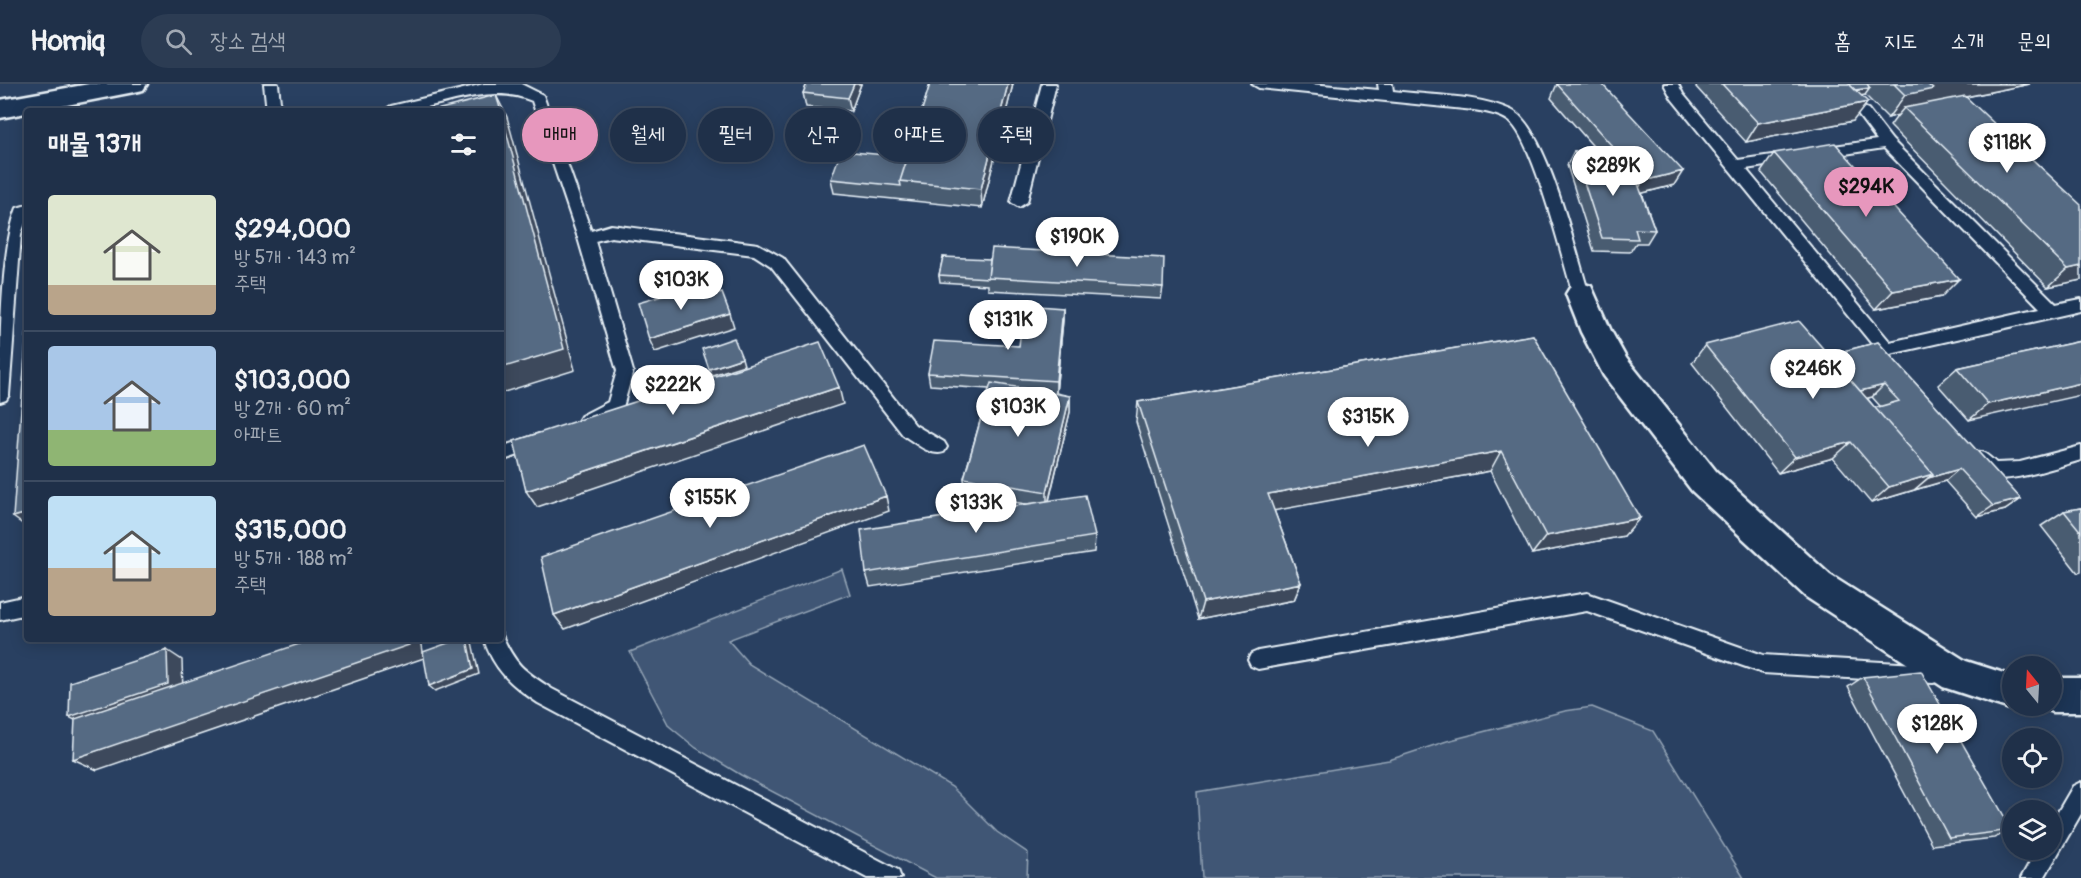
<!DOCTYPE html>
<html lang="ko">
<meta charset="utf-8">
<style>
body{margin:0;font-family:Pangolin,"Poor Story",sans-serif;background:#2c3c53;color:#f1f3f6;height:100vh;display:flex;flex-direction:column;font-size:22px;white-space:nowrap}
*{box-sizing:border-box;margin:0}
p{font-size:20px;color:#a1a9b4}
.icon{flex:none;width:33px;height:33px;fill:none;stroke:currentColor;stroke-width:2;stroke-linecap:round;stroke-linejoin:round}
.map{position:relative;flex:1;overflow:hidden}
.details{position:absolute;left:24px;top:24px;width:480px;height:534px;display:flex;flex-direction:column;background:#1f3049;border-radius:6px;box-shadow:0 3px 15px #0003,0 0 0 2px #3c4b61}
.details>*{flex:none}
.hud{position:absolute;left:522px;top:24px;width:570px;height:54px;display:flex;gap:12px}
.needle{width:39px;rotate:342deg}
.fabs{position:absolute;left:2002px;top:572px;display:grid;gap:12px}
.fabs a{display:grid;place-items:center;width:60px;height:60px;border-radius:50%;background:#1f3049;box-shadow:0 3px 15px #0003,0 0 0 2px #3c4b61;font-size:30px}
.price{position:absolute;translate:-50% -51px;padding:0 14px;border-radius:21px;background:#fff;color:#222;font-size:20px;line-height:39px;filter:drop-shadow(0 2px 3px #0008)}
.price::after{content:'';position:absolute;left:50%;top:36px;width:18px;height:14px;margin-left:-9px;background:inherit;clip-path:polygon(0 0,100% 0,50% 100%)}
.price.current{background:#e797bd;color:#111}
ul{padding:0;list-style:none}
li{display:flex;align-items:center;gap:18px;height:150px;padding:0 24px}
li+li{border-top:2px solid #3c4b61}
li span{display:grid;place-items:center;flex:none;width:168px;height:120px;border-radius:6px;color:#555}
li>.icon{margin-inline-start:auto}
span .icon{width:72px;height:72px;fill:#fffc;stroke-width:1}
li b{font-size:26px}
h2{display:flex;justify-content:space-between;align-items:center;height:72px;padding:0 24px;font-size:26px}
.tag{padding:0 21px;border-radius:27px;background:#1f3049;box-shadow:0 3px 15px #0003,0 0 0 2px #3c4b61;font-size:21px;line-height:54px}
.tag.current{background:#e797bd;color:#111}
header{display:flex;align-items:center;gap:36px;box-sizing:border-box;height:84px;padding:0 30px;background:#1f3049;border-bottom:2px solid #3c4b61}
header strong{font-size:28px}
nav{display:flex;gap:33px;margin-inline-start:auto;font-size:21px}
.search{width:420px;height:54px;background:#2c3c53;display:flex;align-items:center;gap:15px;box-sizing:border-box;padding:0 21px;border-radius:33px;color:#a1a9b4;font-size:22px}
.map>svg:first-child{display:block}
.green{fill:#415774;stroke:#94a4b6;stroke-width:1.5}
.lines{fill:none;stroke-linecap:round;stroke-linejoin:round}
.service-casing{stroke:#e8f1f8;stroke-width:4}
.minor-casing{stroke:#e8f1f8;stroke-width:5}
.service{fill:#1d3557;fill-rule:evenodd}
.minor{fill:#1d3557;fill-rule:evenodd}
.wall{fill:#495b71;stroke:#e8f1f8;stroke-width:1.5;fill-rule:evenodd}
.shaded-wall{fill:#3c4a5c;stroke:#e8f1f8;stroke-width:1.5}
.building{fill:#556a83;stroke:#e8f1f8;stroke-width:1.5}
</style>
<header>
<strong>Homiq</strong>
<div class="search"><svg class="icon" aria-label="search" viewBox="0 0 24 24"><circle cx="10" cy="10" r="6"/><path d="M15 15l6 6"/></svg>장소 검색</div>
<nav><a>홈</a><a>지도</a><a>소개</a><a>문의</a></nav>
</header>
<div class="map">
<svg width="2081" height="794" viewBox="0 0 2081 794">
<rect width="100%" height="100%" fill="#294061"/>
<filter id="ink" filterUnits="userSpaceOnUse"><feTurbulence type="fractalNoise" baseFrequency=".0167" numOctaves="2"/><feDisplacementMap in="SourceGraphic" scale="12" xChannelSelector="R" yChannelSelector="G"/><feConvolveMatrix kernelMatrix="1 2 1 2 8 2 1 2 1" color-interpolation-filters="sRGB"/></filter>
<g filter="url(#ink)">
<path class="green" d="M842,485l8,25 -122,46 21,24 203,123 45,45 31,21 -1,25h-91l-195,-103 -45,-27 -27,-22 -39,-74z
M1592,623l61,24 91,147h-542l-5,-86 192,-32 58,-19 118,-30z"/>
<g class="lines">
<g class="service-casing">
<path id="service" d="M264,0h14l3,27h-14z
M484,0h37l22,11 48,136 20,-6 147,19 25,14 132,167 29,17 3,5 -3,5c-13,5 -30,-10 -41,-17l-132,-169 -17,-11 -143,-18 -16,4 38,130 -11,40c-12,6 -28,19 -41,15l-3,-5 3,-5 27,-14 9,-31 -39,-133 -46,-137c-38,-17 -80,2 -120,9 -9,2 -19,1 -28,1l7,-5z
M1042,0h14l-29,118 -8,5 -8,-5z
M1252,0h59l68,6 -1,-6h14l1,7c38,5 82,3 118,19 35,15 66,146 78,184l-2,4h-12l-2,-4c-10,-33 -40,-155 -64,-173 -10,-7 -23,-9 -35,-11l-215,-22z
M1664,0h14l5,10 55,66 54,-8 5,1 2,4 -2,4 -51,8 144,173 150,-34 -156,-160 -65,10 -5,-1 -2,-4 7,-5 58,-8 -21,-28 7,-5 5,2 24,31 164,164 25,-5v12l-195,44 -6,-1 -208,-255z
M27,121v13l-6,16 -12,161 -3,5 -6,2c0,-51 0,-151 17,-194z
M539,350l6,2 3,5 -3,5 -44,15v-14z
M2081,362v14c-21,6 -73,24 -92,17 -8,-2 -16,-12 -20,-19l3,-5c11,-4 16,3 24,10l24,-1z
M1587,509l176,62 170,10 7,2 3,7 -3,7 -7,2 -170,-10 -176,-62 -329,58 -7,-3 -3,-6 3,-6 7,-3z
M27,512v18l-27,6v-18z
M501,549c14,32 22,37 51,56l346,181 3,8h-34l-329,-175c-26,-17 -45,-34 -54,-64h17z
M2081,698v32l-37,64h-23l16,-29h15v-27l21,-36z"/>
</g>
<g class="minor-casing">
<path id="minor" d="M89,0h58l-4,6 -9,2 -134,26v-18z
M1581,199l10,3 20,45 15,27 90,113 114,104 136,86 47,15v29h13l-13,5 -70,-23 -137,-90 -114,-106 -88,-115 -23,-44 -15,-38 5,-8z
M2052,594h29v34h-29l-13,-5 -1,-2h14z"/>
</g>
<use href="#service" class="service"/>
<use href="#minor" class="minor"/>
</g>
<path class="wall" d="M807,0h54l-10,27 -45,-4 -3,-14z
M930,0h83l-31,124 -148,-15 -3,-14 77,-22z
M1557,0l117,101 -32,8 13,37 -8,13h-11l-6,9 -36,-1 -27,-86 7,-14 24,1 -47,-54z
M1697,0h333l-64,13 115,183 -33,7 -158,-161 8,-11 -10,3 -23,-23 -4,1 -8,25 -107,21 -50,-55z
M1774,69l167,144 -65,12 -115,-137z
M943,173l220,30 -2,12 -173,-9v-5l-48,-3 -1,-7z
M1063,224v12l-7,73 14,3v16l-21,89 46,35 -1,16 -224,35 -4,-14 160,-69 -61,-10 -1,-16 25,-89 -59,-4 -2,-12 91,-27z
M1533,251l91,201 -92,18 -42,-83 -216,39 27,73 -7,17 -96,19 -62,-197 2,-20z
M2081,257l-112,79 -31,-35 19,-17z
M1878,258l143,157 -16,11 -28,7 -32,-36 -74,22 -38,-45 -55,15 -86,-110 13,-18 124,10zM1872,313l8,9 -5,2 -8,-10z
M2081,424v64l-3,1 -37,-47 23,-15z
M1863,593l149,153 -18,8 -62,7 -84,-158z"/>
<path class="shaded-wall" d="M854,0h7l-10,27 -3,-13z
M1008,0h5l-31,124 -1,-19z
M1933,0h97l-110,22 -16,2 -6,7 -10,3 17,-23 23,-10z
M1870,4l-5,7 -32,6 5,-7z
M496,11l11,22 68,253 -74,23z
M1868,18l-15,19 -107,21 12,-19z
M1683,87l-9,14 -39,10 8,-14z
M2081,182v14l-33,7 20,-18z
M1959,195l-18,18 -65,12 17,-18z
M1063,224v12l-7,73v-12z
M730,230l4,13 -79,25 -6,-13z
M742,274l2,7 -32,10 -3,-6z
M2081,299v12l-112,25 19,-16z
M1884,301l-12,12 -31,8 12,-12z
M839,303l4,17 -306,103 -11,-16z
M1070,312v16l-23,96v-16z
M1851,358l-18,16 -55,15 17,-16z
M1501,367l-11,20 -228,42 6,-19z
M1959,385l-14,12 -31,9 14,-12z
M1933,390l-19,16 -43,13 18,-16z
M886,412l3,15 -324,118 -11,-14z
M2021,415l-16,11 -28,7 16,-11z
M27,429v14l-14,-10z
M1640,434l-16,18 -92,18 14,-18z
M1301,499l-7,17 -96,19 5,-17z
M408,555h13l3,19 -327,112 -24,-11z
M467,555h2l3,3 7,32 -44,17 -6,-5z
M167,566l15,10 1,33 -97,33 -17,-9z"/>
<path class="building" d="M807,0h47l-6,14 -45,-5z
M930,0h78l-27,105 -81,-8z
M1557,0h45l81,87 -40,10z
M1722,0h127l19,18 -110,21z
M1849,0h18l3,4 -15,2z
M1894,0h39l-5,1 5,4 -28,6z
M496,11l5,16h-69z
M1965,12l116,109v61l-13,3 -164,-161z
M501,28l63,237 -63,19z
M1835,59l124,136 -66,12 -119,-138z
M841,67l67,6 -8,24 1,5 -70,-7z
M1574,67l34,1 7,20 19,1 21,57 -20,-1 3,10 -36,-1z
M992,164l172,10 -1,29 -175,-10z
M943,173l47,2 -2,18v1l-49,-3z
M703,200l5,13 14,-4 8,21 -81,25 -11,-36z
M1024,221l39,3 -7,73 -128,-8 6,-32 85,5z
M1799,237l134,153 -44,13 -38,-45 -56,15 -90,-112z
M27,244v185l-14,4z
M1533,251l107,183 -94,18 -45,-85 -233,43 33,89 -98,19 -65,-200z
M734,254l8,20 -33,11 -7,-20z
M2081,257v42l-93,21 -31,-36z
M820,258l19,45 -313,104 -12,-50z
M1878,258l143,157 -28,7 -34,-37 -31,9 5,-4 -58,-66 24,-7 -15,-16 -24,6 -31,-36z
M991,299l79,13 -23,96 -83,-14z
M864,361l22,51 -332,119 -13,-58z
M1085,411l10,41 -229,37 -5,-43z
M2081,424v24l-17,-21z
M314,555h94l1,6 -336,114 2,-40z
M459,555h8l6,30 -44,17 -6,-34z
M167,566l1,34 -99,33 1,-35z
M1921,587l91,159 -63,8 -86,-161z"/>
</g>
</svg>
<div class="fabs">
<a><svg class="needle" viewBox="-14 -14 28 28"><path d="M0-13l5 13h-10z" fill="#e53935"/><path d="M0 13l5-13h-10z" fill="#a1a9b4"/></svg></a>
<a><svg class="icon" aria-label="locate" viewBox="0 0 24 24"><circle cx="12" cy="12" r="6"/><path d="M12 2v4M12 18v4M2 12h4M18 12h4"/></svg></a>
<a><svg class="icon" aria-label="layers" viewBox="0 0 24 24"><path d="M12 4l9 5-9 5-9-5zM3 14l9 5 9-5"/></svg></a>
</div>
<b class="price" style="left:2007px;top:90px">$118K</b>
<b class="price" style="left:1613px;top:113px">$289K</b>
<b class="price current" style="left:1866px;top:134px">$294K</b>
<b class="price" style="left:1077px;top:184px">$190K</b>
<b class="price" style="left:681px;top:227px">$103K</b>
<b class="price" style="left:1008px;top:267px">$131K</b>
<b class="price" style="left:1813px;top:316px">$246K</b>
<b class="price" style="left:673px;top:332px">$222K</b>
<b class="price" style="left:1018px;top:354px">$103K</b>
<b class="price" style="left:1368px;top:364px">$315K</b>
<b class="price" style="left:710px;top:445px">$155K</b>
<b class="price" style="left:976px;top:450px">$133K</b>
<b class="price" style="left:1937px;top:671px">$128K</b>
<div class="hud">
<a class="tag current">매매</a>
<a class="tag">월세</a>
<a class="tag">필터</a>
<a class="tag">신규</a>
<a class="tag">아파트</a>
<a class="tag">주택</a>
</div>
<section class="details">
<h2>매물 13개<svg class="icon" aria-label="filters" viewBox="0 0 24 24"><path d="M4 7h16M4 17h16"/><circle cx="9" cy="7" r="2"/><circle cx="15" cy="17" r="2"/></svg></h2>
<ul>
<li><span style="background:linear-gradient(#dfe7d0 75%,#b9a48a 0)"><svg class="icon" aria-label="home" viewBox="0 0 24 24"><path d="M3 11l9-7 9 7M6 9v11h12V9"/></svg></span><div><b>$294,000</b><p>방 5개 · 143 m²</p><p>주택</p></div></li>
<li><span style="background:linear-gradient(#a9c7e8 70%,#8fb573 0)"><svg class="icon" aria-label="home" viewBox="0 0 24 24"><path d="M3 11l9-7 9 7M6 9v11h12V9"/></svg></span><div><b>$103,000</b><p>방 2개 · 60 m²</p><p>아파트</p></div></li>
<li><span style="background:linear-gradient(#bfe0f5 60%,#b9a48a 0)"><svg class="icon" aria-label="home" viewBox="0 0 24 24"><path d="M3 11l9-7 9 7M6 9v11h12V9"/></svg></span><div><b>$315,000</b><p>방 5개 · 188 m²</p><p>주택</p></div></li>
</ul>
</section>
</div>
